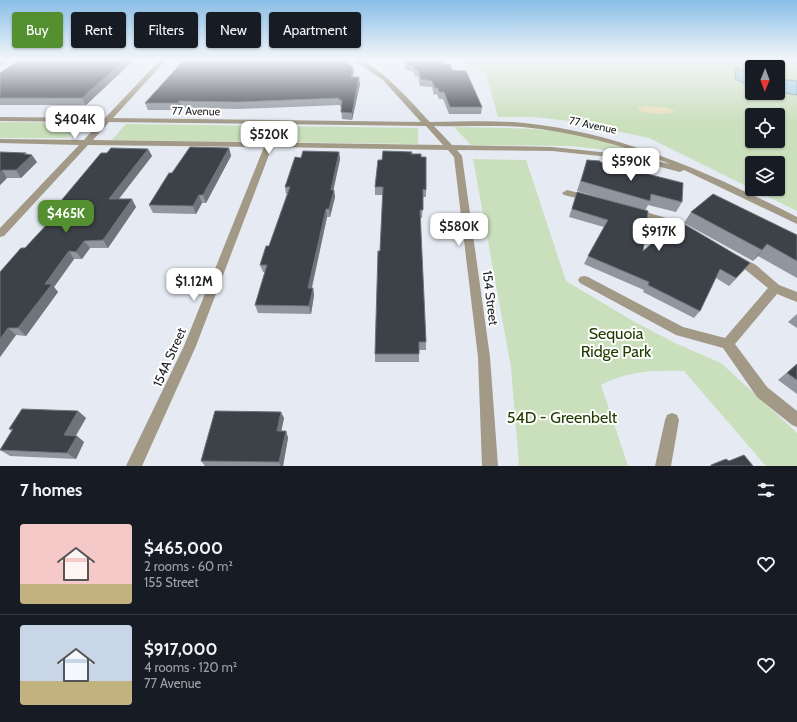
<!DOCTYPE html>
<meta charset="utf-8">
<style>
body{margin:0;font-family:Cabin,sans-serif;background:#242831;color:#f1f3f6;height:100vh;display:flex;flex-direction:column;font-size:15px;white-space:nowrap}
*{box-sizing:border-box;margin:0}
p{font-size:13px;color:#9ea1a6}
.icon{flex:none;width:22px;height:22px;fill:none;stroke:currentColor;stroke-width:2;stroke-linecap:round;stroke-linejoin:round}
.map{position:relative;height:466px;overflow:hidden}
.side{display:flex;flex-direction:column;background:#171b24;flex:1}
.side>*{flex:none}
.banner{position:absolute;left:12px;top:12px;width:400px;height:36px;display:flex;gap:8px}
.needle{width:26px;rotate:181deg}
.tools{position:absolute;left:745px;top:60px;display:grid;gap:8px}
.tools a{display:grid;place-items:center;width:40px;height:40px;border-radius:4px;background:#171b24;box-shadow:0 1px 3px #0004;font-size:20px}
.price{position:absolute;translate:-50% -34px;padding:0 9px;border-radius:8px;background:#fff;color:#222;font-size:13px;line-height:26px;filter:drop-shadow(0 1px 2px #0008)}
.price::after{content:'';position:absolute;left:50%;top:24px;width:12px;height:9px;margin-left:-6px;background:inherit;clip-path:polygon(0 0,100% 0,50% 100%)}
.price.current{background:#54902f;color:#fff}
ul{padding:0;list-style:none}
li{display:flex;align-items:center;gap:12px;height:100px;padding:0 20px}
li+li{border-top:1px solid #363941}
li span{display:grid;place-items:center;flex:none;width:112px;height:80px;border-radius:4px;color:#555}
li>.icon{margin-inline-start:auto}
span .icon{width:48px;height:48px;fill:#fffc;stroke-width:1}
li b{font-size:17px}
h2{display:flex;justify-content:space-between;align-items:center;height:48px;padding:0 20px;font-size:17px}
.tag{padding:0 14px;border-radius:4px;background:#171b24;box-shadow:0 1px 3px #0004;font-size:14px;line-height:36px}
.tag.current{background:#54902f;color:#fff}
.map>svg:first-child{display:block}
.green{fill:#cadfbc;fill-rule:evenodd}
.sand{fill:#eae0bb}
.water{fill:#9acde3;stroke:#7599aa}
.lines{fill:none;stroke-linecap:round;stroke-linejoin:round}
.minor{fill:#a29987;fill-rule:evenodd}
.wall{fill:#91969e}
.shaded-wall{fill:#6f747b}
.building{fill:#3d4148;stroke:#6f747b}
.labels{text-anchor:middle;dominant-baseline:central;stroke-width:4;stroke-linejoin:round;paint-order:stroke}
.far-street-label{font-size:11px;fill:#1f2024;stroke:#fff}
.street-label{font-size:13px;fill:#1f2024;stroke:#fff}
.near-park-label{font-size:16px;fill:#213d00;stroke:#fff}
</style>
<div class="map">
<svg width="797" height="466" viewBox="0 0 797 466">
<rect width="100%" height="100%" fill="#e5eaf3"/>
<path class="green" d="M454,59h343v152l-148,-73 -79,-17 -36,-4h-36l-12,-44zM752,67h26v26h-26zM752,115h26v26h-26zM752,163h26v26h-26z
M0,122l85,1 -17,15h-68z
M126,124l292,4v16l-306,-4z
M454,127c54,1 109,0 161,16 17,5 33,12 49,18l-65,-12 -29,-3 -99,-1z
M473,159l53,1 40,121 67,40 42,22 46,20 76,70v33h-31l-82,-95c-29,-1 -58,0 -83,14l27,81h-109l-8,-99z"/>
<path class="sand" d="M644,106l23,2 8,3c-6,4 -32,4 -38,-3z"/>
<path class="water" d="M736,68l16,6v13l-17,-8z
M778,79l19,2v14l-19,-3z"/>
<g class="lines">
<path class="minor" d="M4,59h7l-11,7v-5z
M161,59h6l-54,59 308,4 -38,-42 -31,-21c21,-2 63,47 78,63 31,0 63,-2 94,1 98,10 186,50 273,94v7l-113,-54 -4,2 -51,-13 -77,-8 -95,-1 5,6 28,201 8,109h-16l-4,-109 -24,-200 -6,-7 -176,-3 -76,199 -54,120h-16l58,-120 80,-199 -176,-2 -84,91 -4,1v-9l79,-83 -79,-2v-4l84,1 16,-18 -100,-1v-4l105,1zM109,122l317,4 17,19 -350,-5zM434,126c29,1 59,-1 89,1 50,5 101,18 147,37l-41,-9 -77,-8 -100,-2z
M567,190l24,6 2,2 -5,3 -24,-6 -2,-2z
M636,209l37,11 18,8 1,2 -5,3 -20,-9 -34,-10 -2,-2 2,-2z
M737,255l19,10 23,20 18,7v10l-20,-8 -42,50 32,43 30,24v16l-5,-2 -35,-28 -34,-49 -47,-13 -96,-52 -2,-3 2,-3 4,-1 4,1 95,50 42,11 43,-50 -36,-29 1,-3z
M672,413l5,2 2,5 -8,46h-16l10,-46 2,-5z"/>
</g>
<path class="wall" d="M21,59h114l-49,46h-86v-32z
M405,59l27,2 13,3 7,6 30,37 -1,7h-32l-6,-15h-4l-2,-5 -3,1 -2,-8 -12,-1 -2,-10 -3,1 -1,-5 -9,-2z
M349,64l2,2h2l1,6 -1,5 7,7 -8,36 -10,-1 -1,-12h-1v-2l-101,4 -57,-1 -2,2h-32l-3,-7z
M229,148l2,8 -25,47h-4l-6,11 -43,-1 -4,-8 23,-32z
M148,149l4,7 -33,43 17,8 -28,41h-18l-8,11h-8l-20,28 4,5 -32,44 -10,-1 -16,22v-85l25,-24 23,-25 -3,-3 62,-67z
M0,152l37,10 -16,16h-14l-7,7z
M339,152l1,7 -7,31h1l1,7 -5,20h-3l-15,71h1l1,7 -3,19 -53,-1 -3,-8 10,-33h-2l-3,-7 9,-19 18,-52h-1l-1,-7 16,-29z
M411,154l10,3 5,33v7h-3l-1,21h-2l6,124v8h-7v12h-44v-8l8,-159h-8v-8l7,-27z
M587,160l13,2 82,40 -6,10 -28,-7 -3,6 -68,-20z
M577,192l66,59 36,-27 65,46 -15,16 -13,-8 -16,33 -6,7 -51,-26 1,-2 -60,-26 4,-8 16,-29 -35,-10z
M691,212l106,23v43l-39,-22 -5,5 -69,-38z
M797,314v14l-9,-6z
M797,364v30l-19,-14z
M78,411l8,7 -10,18h1l7,6 -8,17 -66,-3 -10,-6 12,-19 -3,-2z
M284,418l-3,13h5l2,7 -5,28h-78l-4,-5z"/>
<path class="shaded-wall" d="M126,59h9l-49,46 -4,-7z
M353,66l1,6 -3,12v-7z
M359,77l1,7 -8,36v-7z
M179,101l3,7 -2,2 -2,-7z
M229,148l2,8 -25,47 -3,-8z
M148,149l4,7 -39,50 -4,-7z
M339,152l1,7 -8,38 -1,-7z
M26,153l3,5 3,-3 5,7 -16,16 -5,-8 8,-16z
M2,170l5,8 -7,7v-13z
M334,190l1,7 -5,20 -1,-8z
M199,195l3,8 -6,11 -3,-8z
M132,199l4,8 -28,41 -5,-8z
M326,209l1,8 -17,78 -2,-7z
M84,241l6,7 -8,11 -6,-7z
M767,244l-9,12 -5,5 9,-11z
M69,251l5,8 -20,28 4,5 -32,44 -8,-8 27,-44z
M750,263l-6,7 -15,16 7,-8z
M313,288l1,7 -3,19 -2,-8z
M8,328l8,7 -16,22v-18z
M78,411l8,7 -14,23 -8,-6z
M281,412l3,6 -4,20 -3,-7z
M286,431l2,7 -5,28h-2l-2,-4z
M77,436l7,6 -8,17 -9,-6z"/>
<path class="building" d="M21,59h105l-44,39h-82v-25z
M185,59h95l65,1 4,2 -1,2h3l-1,2h3l-2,11h8l-7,36 -11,-1 1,-12h-3v-2l-102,4 -58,-1 -1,2h-33z
M405,59h27v2h12l1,3h5l2,6 14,1 16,36h-32l-6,-15h-5l-1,-4h-3l-3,-7 -11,-2 -3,-9h-3l-1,-4 -9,-2z
M190,147l39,1 -26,47h-4l-6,11 -44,-1 20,-32h3z
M111,148l37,1 -39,50h23l-29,41 -19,1 -8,11 -7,-1 -24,33h7l-34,44h-10l-8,11v-67l21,-24h4l26,-28h-6l56,-67h6z
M303,151l36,1 -8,38h3l-5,19h-3l-18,79h5l-4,18 -54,-1 12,-40h-7l6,-19h3l21,-59h-5l10,-30 6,1z
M383,151l29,1 -1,2h10v3h5v33l-3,-1v21h-3l6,132h-7v12h-44l3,-103h2l3,-64h-8l3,-27h4z
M0,152l26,1 -2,1 8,1 -16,15h-14l-2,2z
M587,160l13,1v1l83,21 -1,19 -31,-8 -1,7 -69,-20z
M577,192l71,19 -5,40 35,-30 1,3 1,-2 9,5 61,36 -14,15 -16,-9 -20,42 -52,-26 1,-3 -61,-26 20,-36 -36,-11z
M713,194l84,41v26l-30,-17 -5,6 -71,-38z
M797,364v16l-10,-7z
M22,409l56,2 -14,24 13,1 -10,17 -67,-3 13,-21h-4z
M215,411l66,1 -4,19h9l-7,31 -78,-1z
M744,455l9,11h-42v-1l15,-6 3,2z"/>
<linearGradient id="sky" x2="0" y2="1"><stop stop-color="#89bee6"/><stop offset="0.48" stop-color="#f3f6fa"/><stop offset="1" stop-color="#f3f6fa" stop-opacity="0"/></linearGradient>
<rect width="797" height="124" fill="url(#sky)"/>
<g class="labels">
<g class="far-street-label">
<text transform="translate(196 111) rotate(1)">77 Avenue</text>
<text transform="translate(593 125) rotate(12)">77 Avenue</text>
</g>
<g class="street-label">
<text transform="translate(491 298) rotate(83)">154 Street</text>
<text transform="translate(169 357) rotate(-66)">154A Street</text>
</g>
<g class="near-park-label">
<text x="616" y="333">Sequoia<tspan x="616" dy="18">Ridge Park</tspan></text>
<text x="562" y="417">54D - Greenbelt</text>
</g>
</g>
</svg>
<div class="tools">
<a><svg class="needle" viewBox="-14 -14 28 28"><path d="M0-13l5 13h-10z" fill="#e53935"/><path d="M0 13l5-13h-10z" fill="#9ea1a6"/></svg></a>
<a><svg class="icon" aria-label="locate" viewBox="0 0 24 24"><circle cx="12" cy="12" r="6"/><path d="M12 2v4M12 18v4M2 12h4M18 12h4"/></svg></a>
<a><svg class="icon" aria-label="layers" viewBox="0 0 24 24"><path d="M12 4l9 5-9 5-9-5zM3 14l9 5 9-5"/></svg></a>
</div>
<b class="price" style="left:75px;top:140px">$404K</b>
<b class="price" style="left:269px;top:155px">$520K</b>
<b class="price" style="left:631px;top:182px">$590K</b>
<b class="price current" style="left:66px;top:234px">$465K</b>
<b class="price" style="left:459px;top:247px">$580K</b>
<b class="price" style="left:659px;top:252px">$917K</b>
<b class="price" style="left:194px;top:302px">$1.12M</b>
<div class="banner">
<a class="tag current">Buy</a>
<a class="tag">Rent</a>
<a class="tag">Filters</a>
<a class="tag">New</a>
<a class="tag">Apartment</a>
</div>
</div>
<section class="side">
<h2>7 homes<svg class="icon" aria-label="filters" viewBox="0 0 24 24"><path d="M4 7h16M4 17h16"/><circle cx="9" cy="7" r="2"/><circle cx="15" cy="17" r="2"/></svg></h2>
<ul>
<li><span style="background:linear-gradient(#f6c9c9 75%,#c2b280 0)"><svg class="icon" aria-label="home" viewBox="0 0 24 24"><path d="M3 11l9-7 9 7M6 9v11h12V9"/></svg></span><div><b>$465,000</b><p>2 rooms · 60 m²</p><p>155 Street</p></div><svg class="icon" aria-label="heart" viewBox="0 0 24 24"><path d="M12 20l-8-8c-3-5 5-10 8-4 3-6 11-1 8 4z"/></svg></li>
<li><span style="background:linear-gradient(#c9d6e8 70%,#c2b280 0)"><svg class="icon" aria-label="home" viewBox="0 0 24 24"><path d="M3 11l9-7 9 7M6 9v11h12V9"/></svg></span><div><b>$917,000</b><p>4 rooms · 120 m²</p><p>77 Avenue</p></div><svg class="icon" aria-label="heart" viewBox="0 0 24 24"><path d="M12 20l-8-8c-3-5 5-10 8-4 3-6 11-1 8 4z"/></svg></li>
</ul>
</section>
